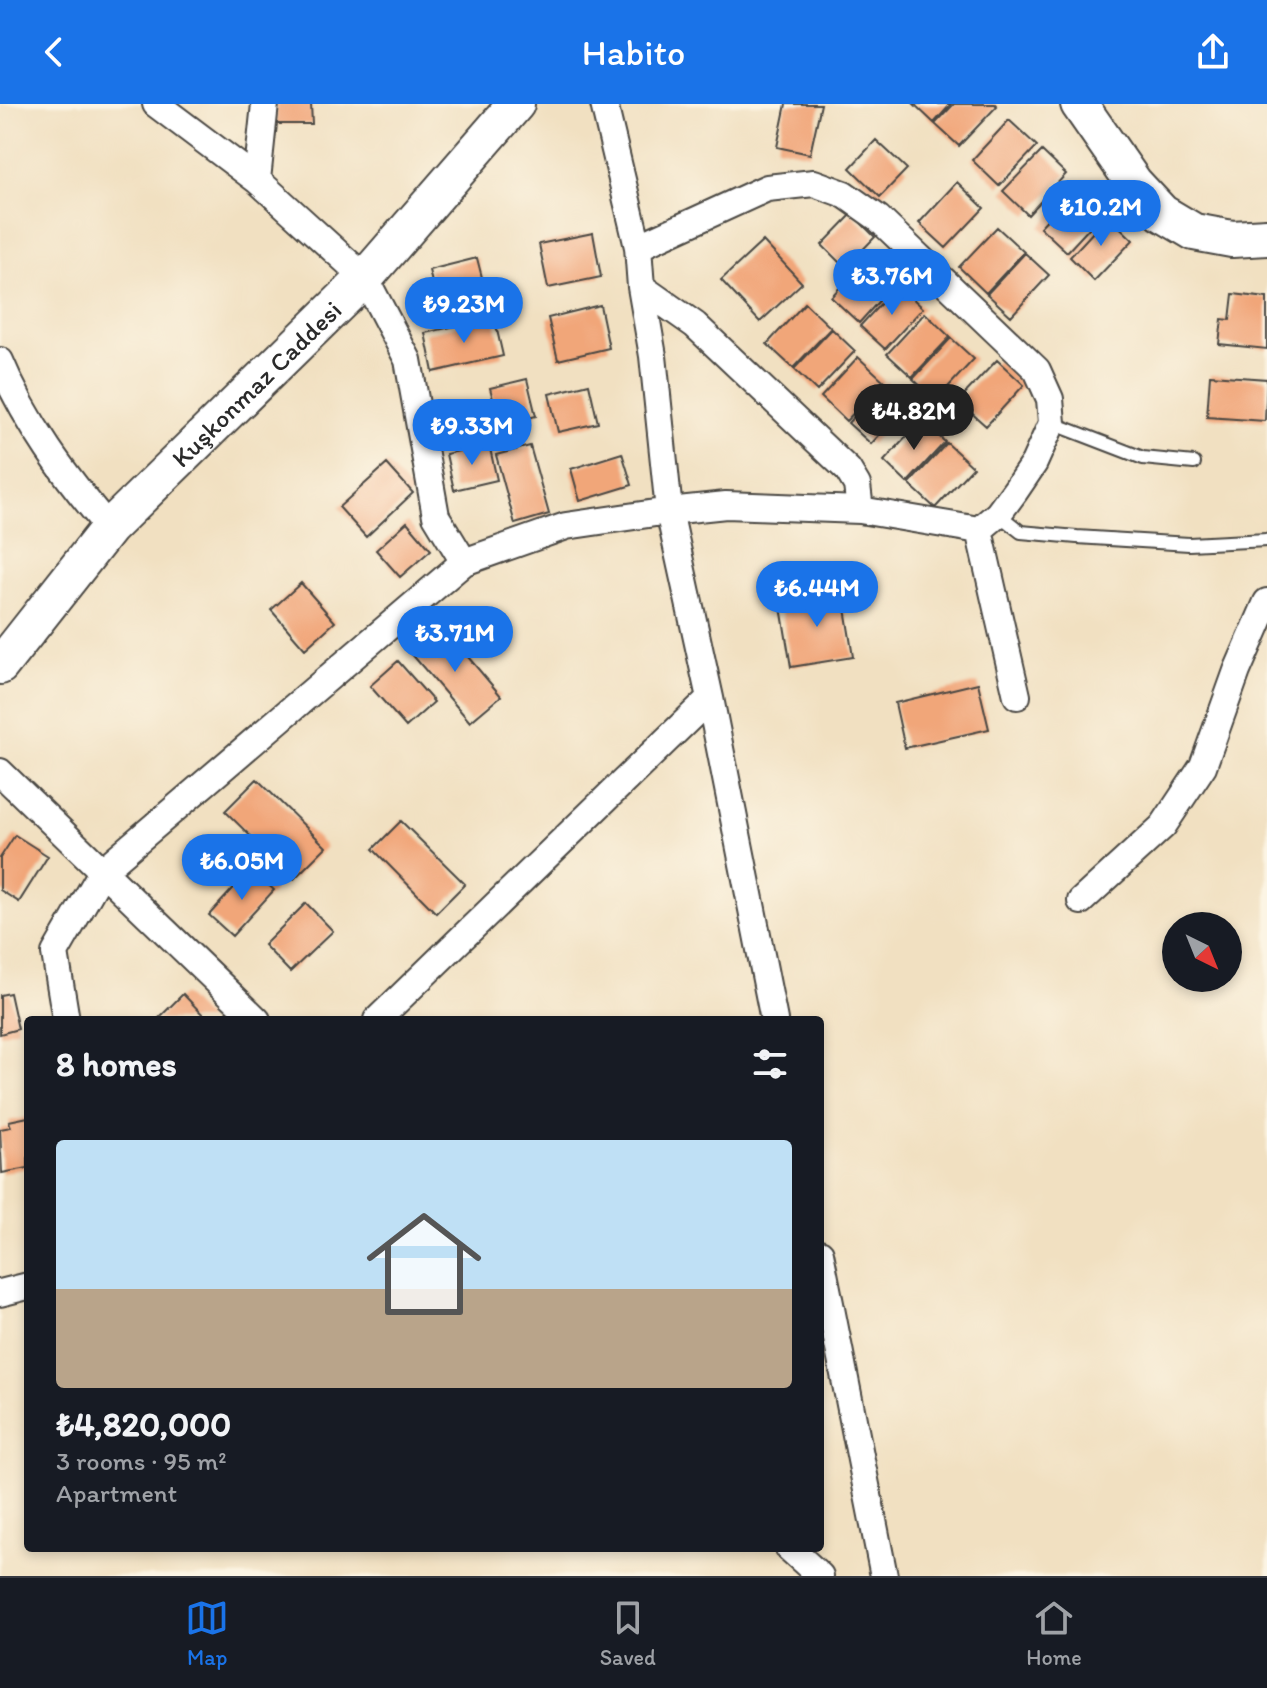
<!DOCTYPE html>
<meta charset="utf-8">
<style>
body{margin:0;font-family:Itim,sans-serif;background:#20242c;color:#f1f3f6;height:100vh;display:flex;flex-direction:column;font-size:30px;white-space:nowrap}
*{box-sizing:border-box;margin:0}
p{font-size:26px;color:#9ea1a6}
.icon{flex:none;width:44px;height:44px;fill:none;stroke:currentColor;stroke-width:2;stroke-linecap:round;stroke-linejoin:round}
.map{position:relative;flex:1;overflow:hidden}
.sheet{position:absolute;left:24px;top:912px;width:800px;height:536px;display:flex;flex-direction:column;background:#171b24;border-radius:8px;box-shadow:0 4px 12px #0003}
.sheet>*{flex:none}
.needle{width:52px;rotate:137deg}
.tools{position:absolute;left:1162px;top:808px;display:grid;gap:16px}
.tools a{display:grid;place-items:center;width:80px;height:80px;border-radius:50%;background:#171b24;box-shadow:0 4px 12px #0003;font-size:40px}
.price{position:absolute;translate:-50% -68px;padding:0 18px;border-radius:28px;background:#1a73e8;color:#fff;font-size:26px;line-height:52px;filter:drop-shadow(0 2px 4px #0008)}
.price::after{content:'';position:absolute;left:50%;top:48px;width:24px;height:18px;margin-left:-12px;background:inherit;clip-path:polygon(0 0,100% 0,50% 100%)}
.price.selected{background:#222;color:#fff}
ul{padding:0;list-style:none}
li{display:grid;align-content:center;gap:16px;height:424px;padding:0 32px}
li+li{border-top:2px solid #363941}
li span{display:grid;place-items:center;height:248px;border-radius:8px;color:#555}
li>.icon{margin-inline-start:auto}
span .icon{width:144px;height:144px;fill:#fffc;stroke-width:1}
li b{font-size:34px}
h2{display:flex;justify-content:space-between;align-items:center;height:96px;padding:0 32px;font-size:34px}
header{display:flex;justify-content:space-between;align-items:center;height:104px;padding:0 32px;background:#1a73e8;color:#fff;font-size:36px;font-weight:600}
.menu{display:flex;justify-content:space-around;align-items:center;height:112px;border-top:2px solid #363941;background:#171b24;font-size:22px;color:#9ea1a6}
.menu a{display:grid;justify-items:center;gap:4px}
.menu .selected{color:#1a73e8}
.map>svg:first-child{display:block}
.building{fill:#f1a679}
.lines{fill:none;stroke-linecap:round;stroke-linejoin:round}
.lane-casing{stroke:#494642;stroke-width:16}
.street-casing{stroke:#494642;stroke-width:30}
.secondary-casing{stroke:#494642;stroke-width:40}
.lane{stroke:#fff;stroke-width:12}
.street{stroke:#fff;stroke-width:26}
.secondary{stroke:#fff;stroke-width:36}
.labels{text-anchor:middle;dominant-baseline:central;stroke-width:6;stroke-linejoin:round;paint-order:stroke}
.street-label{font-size:26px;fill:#2b2b2b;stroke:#fcf5e5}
</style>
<header><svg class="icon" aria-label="back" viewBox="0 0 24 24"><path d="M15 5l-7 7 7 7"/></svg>Habito<svg class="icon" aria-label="share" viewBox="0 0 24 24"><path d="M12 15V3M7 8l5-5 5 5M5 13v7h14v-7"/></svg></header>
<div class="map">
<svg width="1267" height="1472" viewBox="0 0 1267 1472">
<rect width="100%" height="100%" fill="#fcf5e5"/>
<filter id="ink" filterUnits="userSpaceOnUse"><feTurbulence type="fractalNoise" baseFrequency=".0125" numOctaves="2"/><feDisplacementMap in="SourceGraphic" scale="16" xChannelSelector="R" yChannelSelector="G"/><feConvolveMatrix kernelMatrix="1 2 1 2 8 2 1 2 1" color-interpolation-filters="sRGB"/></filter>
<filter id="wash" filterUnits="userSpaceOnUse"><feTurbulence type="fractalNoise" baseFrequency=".006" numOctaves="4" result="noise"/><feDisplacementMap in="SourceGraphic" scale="32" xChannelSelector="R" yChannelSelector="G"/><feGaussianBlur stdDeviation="1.8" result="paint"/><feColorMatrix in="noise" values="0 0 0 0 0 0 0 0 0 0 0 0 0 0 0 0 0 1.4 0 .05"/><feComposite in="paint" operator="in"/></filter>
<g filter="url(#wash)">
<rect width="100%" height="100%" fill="#f1e0c1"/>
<g id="blocks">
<path class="building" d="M276,0h35l1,20h-35z
M786,0h35l-11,50 -33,-7z
M914,0h37l-17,19z
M954,0h41l2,2 -38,40 -24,-22z
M1009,16l28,26 -38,40 -27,-26z
M876,36l31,29 -27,28 -30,-29z
M1042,47l24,23 -38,41 -25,-24z
M957,78l27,26 -38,40 -27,-25z
M1078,82l27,25 -38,41 -27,-25z
M852,110l23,23 -30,31 -23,-23z
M1108,112l25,24 -39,41 -24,-24z
M997,123l27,25 -38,41 -27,-26z
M593,129l8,44 -53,11 -9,-44z
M763,137l39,42 -42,39 -39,-42z
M1025,149l24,22 -38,41 -24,-22z
M869,152l27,26 -37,41 -28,-26z
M477,154l12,47 -49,12 -11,-47z
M898,181l25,23 -38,41 -25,-23z
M1233,190l34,4v51l-48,-5 3,-25 8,1z
M805,199l26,25 -38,40 -26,-24z
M600,201l9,43 -51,12 -10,-42z
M925,209l25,24 -38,40 -25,-23z
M494,213l9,39 -70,16 -8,-39z
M832,225l23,22 -38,40 -23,-22z
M951,234l23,21 -38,41 -23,-21z
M858,253l26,24 -38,40 -25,-24z
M997,256l27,25 -38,41 -28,-25z
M1210,271l57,4 -2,42 -58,-4z
M527,275l9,37 -36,9 -10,-37z
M886,278l22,22 -37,40 -23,-21z
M589,280l9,39 -40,9 -9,-38z
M922,316l23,22 -38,41 -23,-22z
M947,339l26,24 -38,41 -26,-24z
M489,340l8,36 -43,10 -8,-36z
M530,342l19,68 -34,10 -19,-69z
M622,349l10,32 -52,16 -9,-32z
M387,360l26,29 -47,44 -27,-30z
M407,418l24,28 -31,27 -24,-27z
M301,479l34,39 -30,27 -34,-39z
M842,486l11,67 -62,10 -11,-66z
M441,521l60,71 -31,26 -60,-70z
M398,557l36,41 -28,25 -36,-41z
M978,579l11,46 -84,19 -10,-45z
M257,675l69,68 -32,32 -69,-68z
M401,717l64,63 -29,29 -63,-64z
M15,731l33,21 -29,46 -19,-12v-32z
M251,765l23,21 -42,46 -23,-21z
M306,799l27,28 -43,41 -26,-27z
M10,889l8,36 -18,5v-39z
M183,890l25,26h-51z
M28,1013v51l-26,5 -2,-44 11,-2 -2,-6z"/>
</g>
</g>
<g filter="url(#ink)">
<use href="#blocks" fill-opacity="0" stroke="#494642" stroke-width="2"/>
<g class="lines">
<g class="lane-casing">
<path id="lane" d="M1052,319l91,35 51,5
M998,410l23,18 56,5 112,7 78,-4"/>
</g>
<g class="street-casing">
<path id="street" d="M156,0l101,76 108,98 43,82 28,156 28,46
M604,0l34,143 3,40 54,38 153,145 9,15 3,25
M257,76l8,-76
M641,183l12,69 16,155 41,187 64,322
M0,257c26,63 66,116 109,167
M979,426l38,166
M0,668l257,248
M1081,797l82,-75 40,-60 34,-95 30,-69
M66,916l-11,-67 48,-83 361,-308 102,-36 103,-15 57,-6 134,5 119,20 19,-16 17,-23 19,-28 18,-40 -2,-24 -13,-29 -159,-152 -34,-24 -30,-11 -47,5 -129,59
M377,916l333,-322
M820,1149l64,323
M0,1189l28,-7
M789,1444l31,28"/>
</g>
<g class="secondary-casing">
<g id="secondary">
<path d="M1079,0l55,79 28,30 32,19 38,7 35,-2"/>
<path id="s1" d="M0,562l109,-138 256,-250 151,-174"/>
</g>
</g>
<use href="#lane" class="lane"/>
<use href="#street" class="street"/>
<use href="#secondary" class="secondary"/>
</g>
</g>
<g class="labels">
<g class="street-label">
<text stroke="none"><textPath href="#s1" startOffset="382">Kuşkonmaz Caddesi</textPath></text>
</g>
</g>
</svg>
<div class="tools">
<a><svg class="needle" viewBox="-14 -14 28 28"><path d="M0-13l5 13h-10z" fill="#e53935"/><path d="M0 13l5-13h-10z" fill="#9ea1a6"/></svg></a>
</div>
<b class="price" style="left:1101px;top:144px">₺10.2M</b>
<b class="price" style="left:892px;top:213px">₺3.76M</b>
<b class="price" style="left:464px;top:241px">₺9.23M</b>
<b class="price selected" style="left:914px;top:348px">₺4.82M</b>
<b class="price" style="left:472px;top:363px">₺9.33M</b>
<b class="price" style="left:817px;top:525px">₺6.44M</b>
<b class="price" style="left:455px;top:570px">₺3.71M</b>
<b class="price" style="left:242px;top:798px">₺6.05M</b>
<section class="sheet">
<h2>8 homes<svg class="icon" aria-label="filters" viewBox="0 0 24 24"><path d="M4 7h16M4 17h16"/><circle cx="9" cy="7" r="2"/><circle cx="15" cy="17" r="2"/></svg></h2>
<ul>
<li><span style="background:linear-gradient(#bfe0f5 60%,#b9a48a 0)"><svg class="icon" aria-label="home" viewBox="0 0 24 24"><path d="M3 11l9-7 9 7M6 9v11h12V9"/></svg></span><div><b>₺4,820,000</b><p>3 rooms · 95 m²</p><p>Apartment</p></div></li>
</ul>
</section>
</div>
<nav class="menu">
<a class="selected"><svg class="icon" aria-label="map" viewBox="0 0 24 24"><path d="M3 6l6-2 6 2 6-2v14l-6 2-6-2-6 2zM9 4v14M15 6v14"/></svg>Map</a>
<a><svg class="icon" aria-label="saved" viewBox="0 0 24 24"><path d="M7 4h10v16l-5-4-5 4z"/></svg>Saved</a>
<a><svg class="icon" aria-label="home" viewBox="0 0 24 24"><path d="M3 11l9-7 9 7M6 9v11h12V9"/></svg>Home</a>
</nav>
